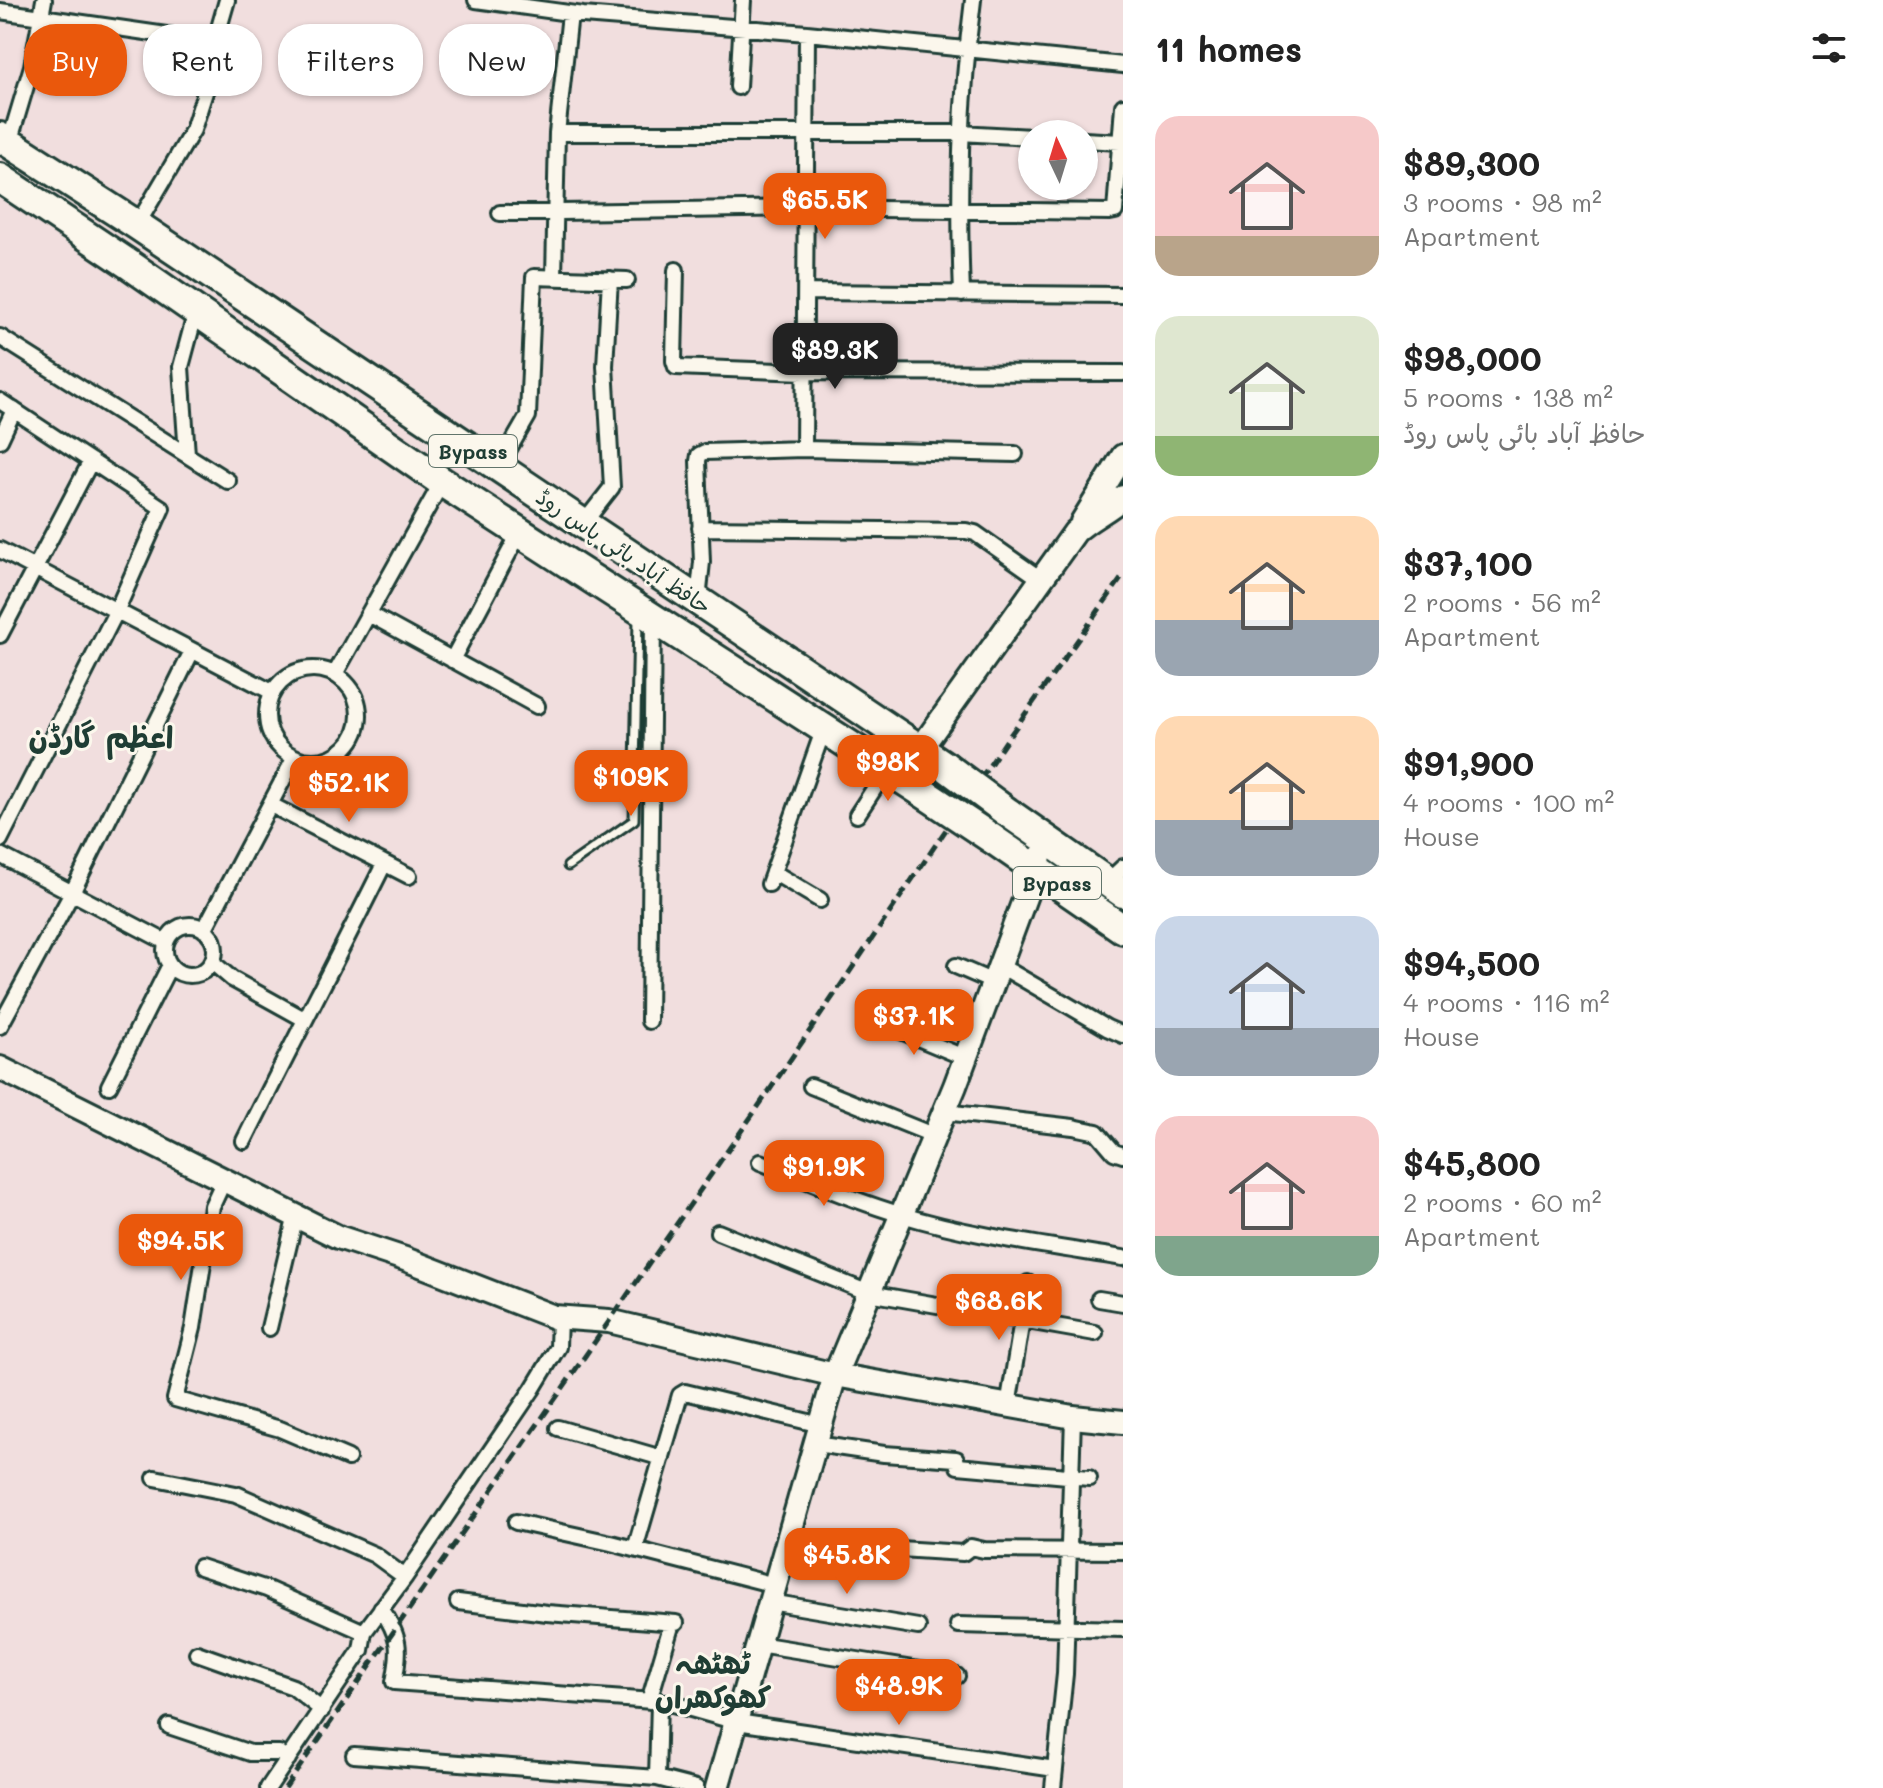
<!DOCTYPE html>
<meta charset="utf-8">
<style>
body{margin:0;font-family:Mali,"Playpen Sans Arabic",sans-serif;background:#f2f2f2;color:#222;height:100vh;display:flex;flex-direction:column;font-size:30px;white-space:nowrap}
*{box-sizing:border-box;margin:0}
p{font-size:26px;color:#767676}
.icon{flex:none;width:44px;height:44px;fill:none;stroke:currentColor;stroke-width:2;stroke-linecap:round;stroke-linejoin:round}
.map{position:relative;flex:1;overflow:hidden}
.drawer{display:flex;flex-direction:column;background:#fff;width:760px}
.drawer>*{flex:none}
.hud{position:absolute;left:24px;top:24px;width:760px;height:72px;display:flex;gap:16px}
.needle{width:52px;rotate:356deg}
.controls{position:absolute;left:1018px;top:120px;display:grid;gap:16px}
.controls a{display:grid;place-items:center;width:80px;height:80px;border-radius:50%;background:#fff;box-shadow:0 2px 6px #0004;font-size:40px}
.price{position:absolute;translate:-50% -68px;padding:0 18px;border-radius:16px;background:#ea580c;color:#fff;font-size:26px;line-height:52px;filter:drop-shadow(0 2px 4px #0008)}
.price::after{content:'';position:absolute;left:50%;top:48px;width:24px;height:18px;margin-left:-12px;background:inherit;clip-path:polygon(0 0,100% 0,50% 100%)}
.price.current{background:#222;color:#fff}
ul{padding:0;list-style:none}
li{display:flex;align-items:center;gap:24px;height:200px;padding:0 32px}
li span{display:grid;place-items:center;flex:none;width:224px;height:160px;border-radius:24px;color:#555}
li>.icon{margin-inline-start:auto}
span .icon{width:96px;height:96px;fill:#fffc;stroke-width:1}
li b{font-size:34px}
h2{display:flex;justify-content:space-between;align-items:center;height:96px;padding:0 32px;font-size:34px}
.chip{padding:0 28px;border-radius:32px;background:#fff;box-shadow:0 2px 6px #0004;font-size:28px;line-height:72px}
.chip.current{background:#ea580c;color:#fff}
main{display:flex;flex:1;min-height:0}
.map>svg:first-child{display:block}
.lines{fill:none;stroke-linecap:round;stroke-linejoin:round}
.lane-casing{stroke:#1f3d34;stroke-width:13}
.street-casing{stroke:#1f3d34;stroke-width:20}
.secondary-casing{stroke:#1f3d34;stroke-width:28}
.highway-casing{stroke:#1f3d34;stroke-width:34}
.lane{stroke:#fbf7ec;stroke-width:7}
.street{stroke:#fbf7ec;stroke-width:14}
.secondary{stroke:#fbf7ec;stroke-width:22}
.highway{stroke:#fbf7ec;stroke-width:28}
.rail{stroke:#1f3d34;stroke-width:5;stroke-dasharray:12 6;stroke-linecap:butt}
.highway-bridge-casing{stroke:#1f3d34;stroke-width:34;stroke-linecap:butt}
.highway-bridge{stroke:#fbf7ec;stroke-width:28}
.labels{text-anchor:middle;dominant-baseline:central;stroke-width:6;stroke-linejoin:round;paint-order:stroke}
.shield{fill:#fbf7ec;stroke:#61756b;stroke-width:2}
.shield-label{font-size:20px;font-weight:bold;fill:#1f3d34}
.street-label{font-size:22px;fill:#1f3d34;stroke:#fbf7ec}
.district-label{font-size:30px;font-weight:bold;fill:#1f3d34;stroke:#fbf7ec}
</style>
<main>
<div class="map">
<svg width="1123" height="1788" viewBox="0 0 1123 1788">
<rect width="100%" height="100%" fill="#f1dede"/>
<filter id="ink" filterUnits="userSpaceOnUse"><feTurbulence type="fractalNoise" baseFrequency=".0125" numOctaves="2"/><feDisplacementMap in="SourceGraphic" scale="16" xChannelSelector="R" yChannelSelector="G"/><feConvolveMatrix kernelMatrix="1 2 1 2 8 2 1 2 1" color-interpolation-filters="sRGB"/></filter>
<g filter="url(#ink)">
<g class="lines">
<g class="lane-casing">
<path id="lane" d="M568,866l66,-46 4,-201"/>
</g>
<g class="street-casing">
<path id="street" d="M476,0l107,15 224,18 316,32
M0,11l215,31 12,-42
M738,87l5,-87
M557,133h403l72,4
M1084,140l36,2
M9,143l23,-77 12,-66
M500,213l306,-5 304,4 5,-1 8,-105
M137,225l56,-95 14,-44 8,-44
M676,270l-2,91 2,6 129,5 318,1
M554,277l3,-144 13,-119
M806,292l317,3
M962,294c-4,-102 -2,-192 11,-294
M0,337l228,144
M0,401l162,107 -46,104 -116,228
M0,440l14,-30
M804,449l3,-416
M187,455l-6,-88 15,-56
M498,468l30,-52 6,-139 93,3
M583,524l29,-37 -7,-121 5,-87
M700,528l266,3 9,2 67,47
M0,550l272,142
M698,600l4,-38 -4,-101 1,-6 6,-3 99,-3 211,5
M369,614l168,92
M0,635l91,-174
M452,660l68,-128
M267 715a46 46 0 1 1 92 0a46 46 0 1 1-92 0Z
M335,674l107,-192
M271,805l138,71
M857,815l30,-46
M0,855l166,87
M773,872l47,28
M1107,882l16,-15
M769,884l55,-156
M165 950a25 25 0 1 1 50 0a25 25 0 1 1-50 0Z
M204,930l91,-173
M212,962l20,17 72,40
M999,965l108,63 16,7
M956,966l37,16
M649,1021l4,-404
M877,1021l89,37
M0,1026l72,-133 120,-242
M109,1086l61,-121
M811,1086l124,50
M945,1112l128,15 24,5 17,20 9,3
M244,1141c46,-93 94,-184 140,-277
M760,1162c46,18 91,38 139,52 71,22 150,32 224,44
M225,1178l-13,28 -19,122 -18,71 105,30 68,29
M718,1232l151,61 226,40
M1099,1299l24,4
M269,1328l27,-113
M1008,1406l20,-123
M558,1428l104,30
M816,1444l68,10 72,5 2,7 131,12
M155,1478l81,16 139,61 30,22
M516,1522l95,21 164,42
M788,1542l175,11 8,-6 13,3 139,1
M635,1549l45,-154 5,-3 136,33
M200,1567l67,22 97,43
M458,1602l89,11 129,10
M770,1602l148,25
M381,1608c19,29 20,40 13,74l272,20 71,20 318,47
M958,1625l165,4
M758,1644l199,32
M197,1653l96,34 29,23
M649,1701l23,-78
M169,1726l81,27h29l9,6
M354,1755l303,23 39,10
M657,1778l2,-76
M268,1788l93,-138 3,-18 41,-55 127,-187 26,-43 1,-30
M1053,1788l12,-114 8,-257"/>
</g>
<g class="secondary-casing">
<path id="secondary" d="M1082,522l41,-66
M921,748l154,-216c15,-14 33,-21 48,-35
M0,1068l338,169 67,22 149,58 55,4 226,54 238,42 50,5
M717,1788l118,-413 120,-289 85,-229"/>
</g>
<g class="highway-casing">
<path id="highway" d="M0,137l137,88 808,541
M0,178l130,87 312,217 480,310
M1007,812l116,81
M991,838l132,91"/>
</g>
<use href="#lane" class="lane"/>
<use href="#street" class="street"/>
<use href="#secondary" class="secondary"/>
<use href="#highway" class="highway"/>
<path class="rail" d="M285,1788l484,-697 237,-350 117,-165"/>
<g class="highway-bridge-casing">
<path id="highway-bridge" d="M945,766l62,46
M922,792l69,46"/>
</g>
<use href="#highway-bridge" class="highway-bridge"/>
</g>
</g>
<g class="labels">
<g class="shield">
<rect x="429" y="435" width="88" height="32" rx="6"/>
<rect x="1013" y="867" width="88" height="32" rx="6"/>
</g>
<g class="shield-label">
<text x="473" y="451">Bypass</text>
<text x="1057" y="883">Bypass</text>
</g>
<g class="street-label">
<text transform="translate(624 551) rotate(34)">حافظ آباد بائی پاس روڈ</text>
</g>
<g class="district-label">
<text x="101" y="736">اعظم گارڈن</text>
<text x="713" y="1662">ٹھٹھہ<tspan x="713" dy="34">کھوکھراں</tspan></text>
</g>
</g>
</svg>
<div class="controls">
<a><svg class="needle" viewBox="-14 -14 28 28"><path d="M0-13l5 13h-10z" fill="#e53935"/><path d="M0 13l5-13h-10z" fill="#767676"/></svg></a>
</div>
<b class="price" style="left:825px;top:241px">$65.5K</b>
<b class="price current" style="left:835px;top:391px">$89.3K</b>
<b class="price" style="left:888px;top:803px">$98K</b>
<b class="price" style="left:631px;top:818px">$109K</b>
<b class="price" style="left:349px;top:824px">$52.1K</b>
<b class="price" style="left:914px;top:1057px">$37.1K</b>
<b class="price" style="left:824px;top:1208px">$91.9K</b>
<b class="price" style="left:181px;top:1282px">$94.5K</b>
<b class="price" style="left:999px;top:1342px">$68.6K</b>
<b class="price" style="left:847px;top:1596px">$45.8K</b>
<b class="price" style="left:899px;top:1727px">$48.9K</b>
<div class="hud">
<a class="chip current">Buy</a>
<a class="chip">Rent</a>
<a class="chip">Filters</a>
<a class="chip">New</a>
</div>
</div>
<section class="drawer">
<h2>11 homes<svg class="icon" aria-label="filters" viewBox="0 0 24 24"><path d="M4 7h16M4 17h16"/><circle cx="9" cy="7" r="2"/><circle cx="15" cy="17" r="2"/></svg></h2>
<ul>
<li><span style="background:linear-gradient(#f6c9c9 75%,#b9a48a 0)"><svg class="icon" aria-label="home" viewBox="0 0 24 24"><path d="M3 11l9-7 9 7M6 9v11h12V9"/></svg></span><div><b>$89,300</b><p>3 rooms · 98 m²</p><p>Apartment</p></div></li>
<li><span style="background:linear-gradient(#dfe7d0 75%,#8fb573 0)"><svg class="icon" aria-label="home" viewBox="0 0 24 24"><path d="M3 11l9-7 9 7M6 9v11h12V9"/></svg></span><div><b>$98,000</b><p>5 rooms · 138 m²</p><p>حافظ آباد بائی پاس روڈ</p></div></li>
<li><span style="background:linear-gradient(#ffd9b3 65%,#9aa5b1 0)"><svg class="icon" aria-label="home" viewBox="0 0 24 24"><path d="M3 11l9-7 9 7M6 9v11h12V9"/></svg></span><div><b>$37,100</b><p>2 rooms · 56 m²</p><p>Apartment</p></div></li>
<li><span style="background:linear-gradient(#ffd9b3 65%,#9aa5b1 0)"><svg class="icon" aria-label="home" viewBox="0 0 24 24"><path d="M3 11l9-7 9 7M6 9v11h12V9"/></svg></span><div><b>$91,900</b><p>4 rooms · 100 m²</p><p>House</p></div></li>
<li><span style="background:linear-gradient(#c9d6e8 70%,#9aa5b1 0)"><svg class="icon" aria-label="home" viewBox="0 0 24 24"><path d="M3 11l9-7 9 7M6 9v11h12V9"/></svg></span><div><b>$94,500</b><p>4 rooms · 116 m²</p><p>House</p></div></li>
<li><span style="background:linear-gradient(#f6c9c9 75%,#7fa58c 0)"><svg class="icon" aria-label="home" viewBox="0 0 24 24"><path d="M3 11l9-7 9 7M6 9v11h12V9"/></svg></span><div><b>$45,800</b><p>2 rooms · 60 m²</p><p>Apartment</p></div></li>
</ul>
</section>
</main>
